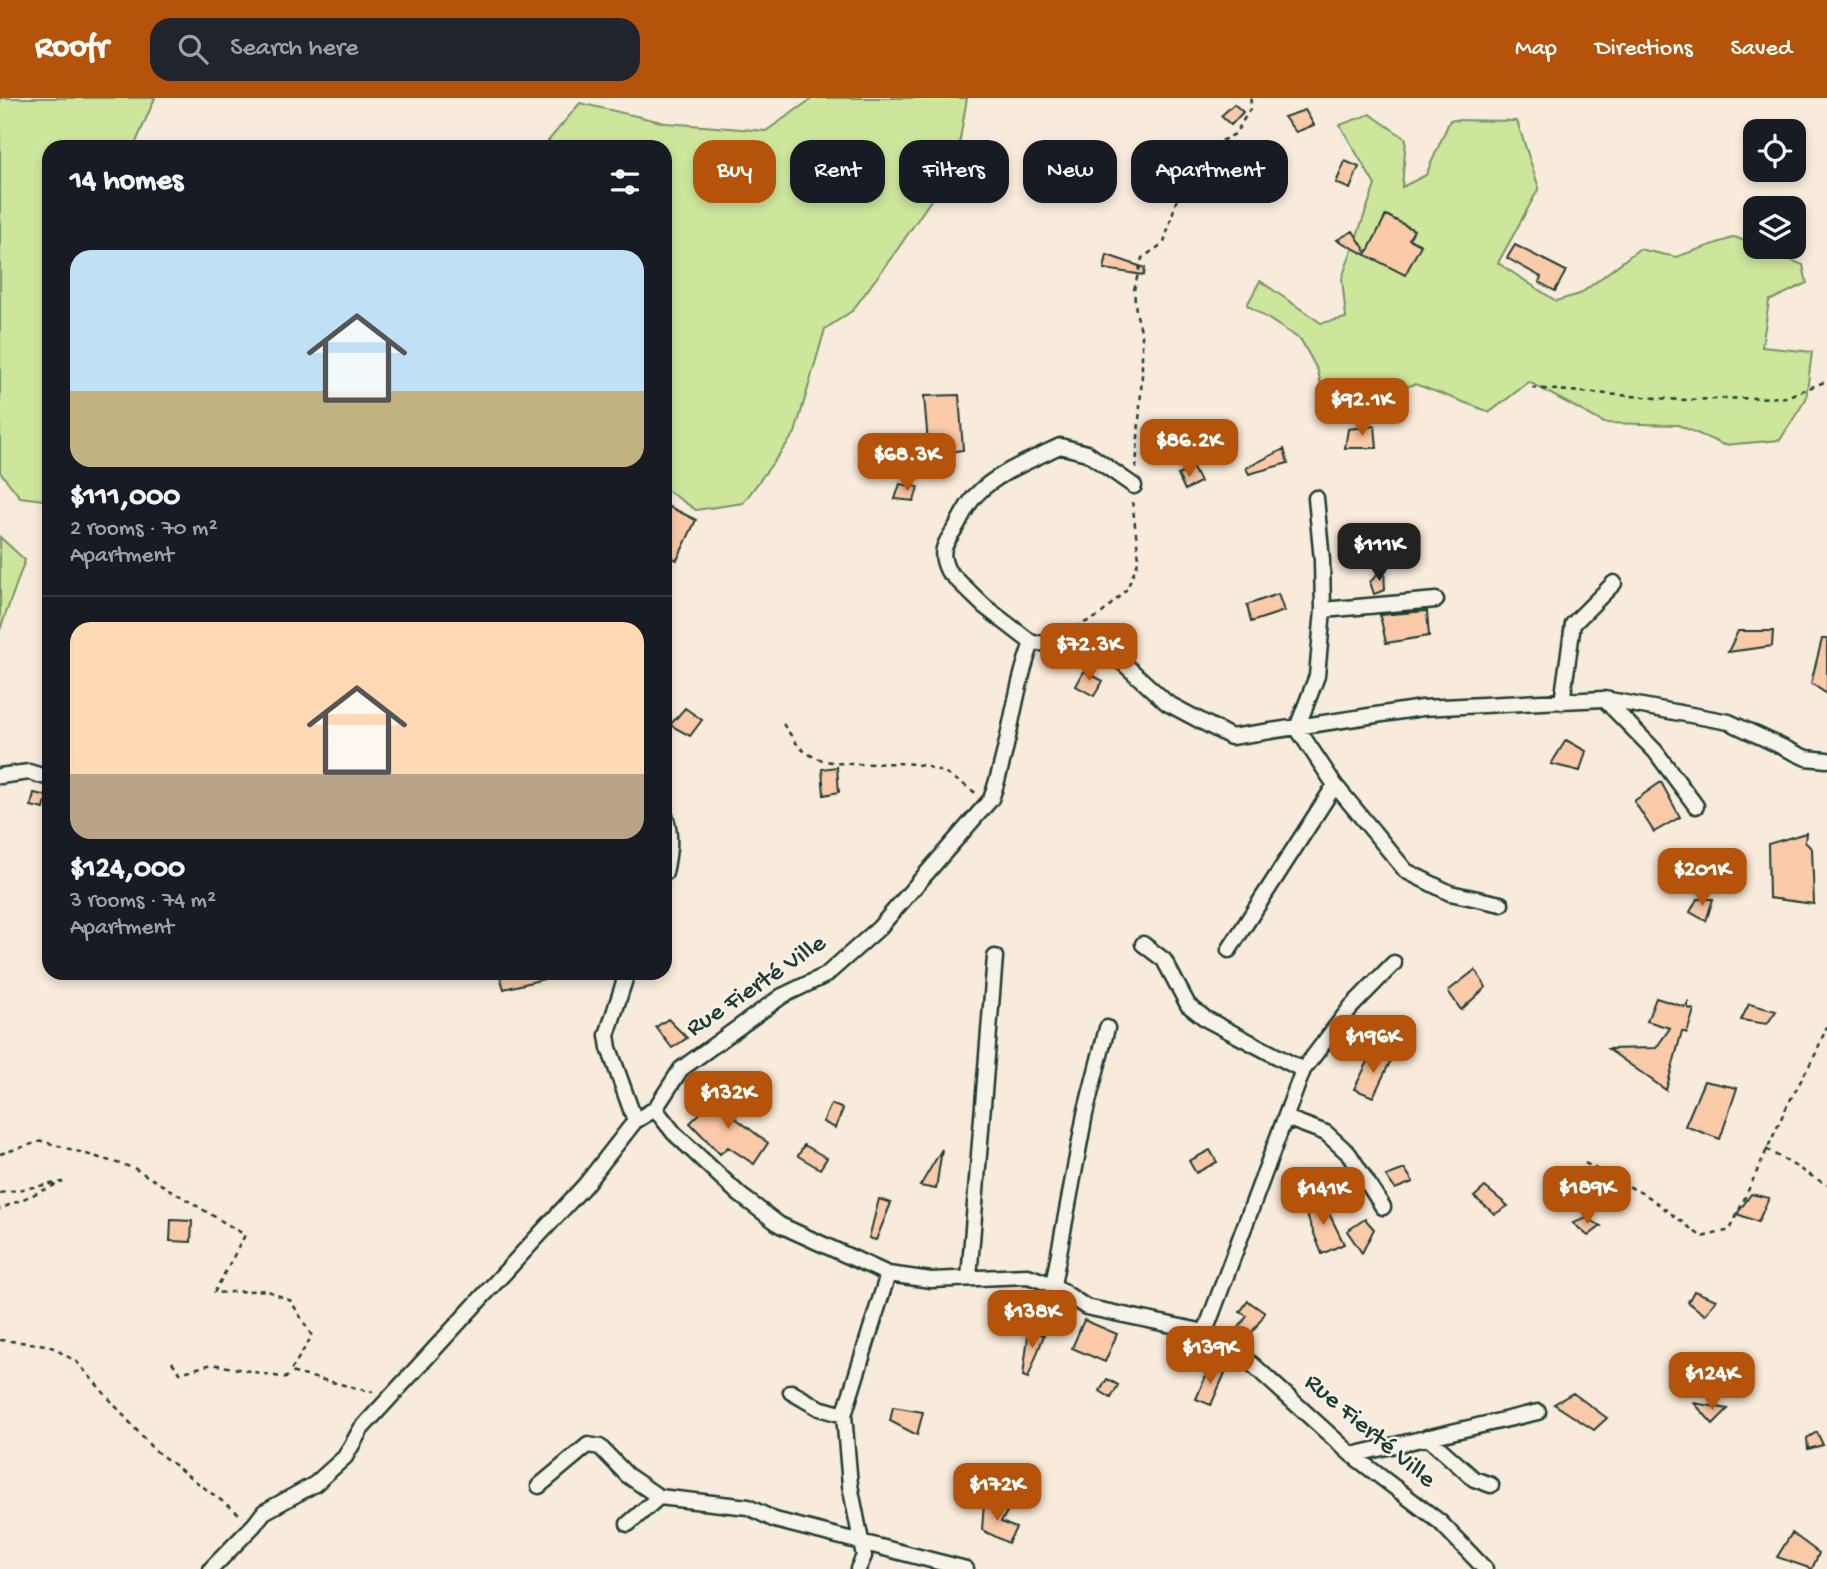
<!DOCTYPE html>
<meta charset="utf-8">
<style>
body{margin:0;font-family:"Gochi Hand",sans-serif;background:#20242c;color:#f1f3f6;height:100vh;display:flex;flex-direction:column;font-size:26px;white-space:nowrap}
*{box-sizing:border-box;margin:0}
p{font-size:23px;color:#9ea1a6}
.icon{flex:none;width:38px;height:38px;fill:none;stroke:currentColor;stroke-width:2;stroke-linecap:round;stroke-linejoin:round}
.map{position:relative;flex:1;overflow:hidden}
.sheet{position:absolute;left:42px;top:42px;width:630px;height:840px;display:flex;flex-direction:column;background:#171b24;border-radius:21px;box-shadow:0 4px 10px #0003}
.sheet>*{flex:none}
.top-card{position:absolute;left:693px;top:42px;width:665px;height:63px;display:flex;gap:14px}
.tools{position:absolute;left:1743px;top:21px;display:grid;gap:14px}
.tools a{display:grid;place-items:center;width:63px;height:63px;border-radius:14px;background:#171b24;box-shadow:0 4px 10px #0003;font-size:35px}
.price{position:absolute;translate:-50% -60px;padding:0 16px;border-radius:14px;background:#b45309;color:#fff;font-size:23px;line-height:46px;filter:drop-shadow(0 2px 4px #0008)}
.price::after{content:'';position:absolute;left:50%;top:42px;width:21px;height:16px;margin-left:-10px;background:inherit;clip-path:polygon(0 0,100% 0,50% 100%)}
.price.on{background:#222;color:#fff}
ul{padding:0;list-style:none}
li{display:grid;align-content:center;gap:14px;height:371px;padding:0 28px}
li+li{border-top:2px solid #363941}
li span{display:grid;place-items:center;height:217px;border-radius:21px;color:#555}
li>.icon{margin-inline-start:auto}
span .icon{width:126px;height:126px;fill:#fffc;stroke-width:1}
li b{font-size:30px}
h2{display:flex;justify-content:space-between;align-items:center;height:84px;padding:0 28px;font-size:30px}
.pill{padding:0 24px;border-radius:21px;background:#171b24;box-shadow:0 4px 10px #0003;font-size:24px;line-height:63px}
.pill.on{background:#b45309;color:#fff}
header{display:flex;align-items:center;gap:42px;box-sizing:border-box;height:98px;padding:0 35px;background:#b45309;color:#fff}
header strong{font-size:33px}
nav{display:flex;gap:38px;margin-inline-start:auto;font-size:24px}
.search{width:490px;height:63px;background:#20242c;display:flex;align-items:center;gap:18px;box-sizing:border-box;padding:0 24px;border-radius:21px;color:#9ea1a6;font-size:26px}
.map>svg:first-child{display:block}
.green{fill:#cde69c;stroke:#769268;stroke-width:2}
.building{fill:#facaa9;stroke:#1f3d34;stroke-width:2}
.lines{fill:none;stroke-linecap:round;stroke-linejoin:round}
.minor-casing{stroke:#1f3d34;stroke-width:19}
.path{stroke:#1f3d34;stroke-width:2.5;stroke-dasharray:5 5;stroke-linecap:butt}
.minor{stroke:#f7f3e8;stroke-width:14}
.labels{text-anchor:middle;dominant-baseline:central;stroke-width:5;stroke-linejoin:round;paint-order:stroke}
.street-label{font-size:26px;fill:#1f3d34;stroke:#f7f3e8}
</style>
<header>
<strong>Roofr</strong>
<div class="search"><svg class="icon" aria-label="search" viewBox="0 0 24 24"><circle cx="10" cy="10" r="6"/><path d="M15 15l6 6"/></svg>Search here</div>
<nav><a>Map</a><a>Directions</a><a>Saved</a></nav>
</header>
<div class="map">
<svg width="1827" height="1471" viewBox="0 0 1827 1471">
<rect width="100%" height="100%" fill="#f8ebdb"/>
<filter id="ink" filterUnits="userSpaceOnUse"><feTurbulence type="fractalNoise" baseFrequency=".0143" numOctaves="2"/><feDisplacementMap in="SourceGraphic" scale="14" xChannelSelector="R" yChannelSelector="G"/><feConvolveMatrix kernelMatrix="1 2 1 2 8 2 1 2 1" color-interpolation-filters="sRGB"/></filter>
<g filter="url(#ink)">
<path class="green" d="M0,0h155l-21,49h-85v368l-6,-15 -23,-3 -20,-25z
M813,0h154l-11,65 -59,87 -45,61 -27,18 -30,104 -52,70 -47,7 -31,-21v-342h-122l37,-44 86,20 100,8z
M1370,16l36,25 -4,48 24,-12 24,-55 67,1 22,67 -41,75 58,38 24,-7 59,-45 37,8 59,-20 68,28 4,18 -38,18 -7,46 50,5 -6,47 -26,41 -56,5 -46,-20 -74,-2 -75,-41 -39,30 -75,-28 -88,30 -9,-43 -17,-31 -54,-35 13,-24 61,42 25,-5 -4,-40 33,-93 -35,-60z
M0,439l25,23 -25,70z"/>
<path class="building" d="M1234,6l9,8 -12,13 -10,-9z
M1305,12l9,15 -18,7 -12,-15z
M1345,63l14,6 -9,22 -14,-6z
M1386,117l28,15 -5,9 12,6 -16,30 -68,-35 16,-9 14,22z
M1515,147l51,26 -11,20 -16,-9 2,-5 -34,-19z
M1107,157l38,13 -1,7 -40,-6z
M959,297l4,55 -34,5 -5,-59z
M1375,328l2,22h-32l3,-19z
M1284,351l4,14 -39,11 -3,-6z
M1193,370l7,14 -15,8 -7,-15z
M900,386l18,3 -4,14 -19,-2z
M670,409l26,13 -19,40 -12,-5v-39z
M1384,470l1,22 -11,4 -4,-12z
M1278,496l6,17 -33,11 -4,-17z
M1427,513l2,25 -43,7 -6,-28z
M1738,533h35l-1,15 -44,6z
M1822,541h5v55l-16,-11z
M1084,573l19,10 -9,15 -18,-10z
M685,610l17,12 -12,16 -20,-11z
M1566,642l20,11 -6,20 -29,-7z
M837,669l2,25 -15,3 -2,-26z
M1661,684l19,35 -26,15 -20,-31z
M34,695l13,3 -3,13 -13,-3z
M1806,735l-1,9 7,7 2,55 -45,-6 -1,-54z
M1697,801h16l-7,22 -16,-9z
M1475,872l11,17 -25,23 -13,-19z
M499,875h49v5l-44,11z
M1656,900l29,9 3,-4v5l6,2 -7,23 -5,-2 -16,59 -58,-41 48,-1 14,-20 -23,-7z
M1749,906l27,7 -9,13 -26,-4z
M668,921l19,19 -15,10 -16,-21z
M1373,954l18,8 -18,37 -19,-8z
M1704,983l33,7 -17,51 -35,-13z
M719,997l10,11 -2,2 9,8 -2,1 34,26 -14,21 -26,-17 -8,7 -30,-31z
M831,1006l12,5 -8,19 -12,-6z
M804,1047l23,13 -7,11 -22,-13z
M942,1051l-6,40 -16,-3z
M1210,1052l7,12 -21,11 -7,-12z
M1405,1071l8,13 -18,7 -9,-13z
M1485,1089l23,19 -13,8 -21,-17z
M1751,1096l18,4 -11,24 -21,-8z
M879,1101l12,4 -15,37 -7,-2z
M1322,1101l22,45 -22,10 -18,-46z
M1587,1120l14,8 -13,10 -15,-13z
M1365,1121l9,10 -12,24 -15,-22z
M171,1122l21,1 -1,21 -21,-1z
M1694,1193l22,9 -11,15 -17,-13z
M1248,1203l17,12 -16,24 -11,-8 9,-13 -7,-4z
M1084,1222l33,14 -12,28 -33,-14z
M1029,1230l15,7 -16,43 -5,-2z
M1210,1268l15,7 -14,32 -15,-6z
M1107,1281l11,6 -7,13 -11,-7z
M1573,1295l34,25 -13,12 -40,-26z
M1694,1305l34,6 -15,15z
M893,1309l30,5 -6,23 -27,-14z
M1817,1334l6,13 -15,4 -1,-11z
M984,1405l24,7 -7,12 15,6 -8,15 -26,-13z
M1792,1435l27,20 -7,16 -35,-12z"/>
<g class="lines">
<g class="minor-casing">
<path id="minor" d="M1134,388l-47,-33 -27,-7c-25,12 -65,28 -84,49 -8,8 -14,21 -20,32 -11,17 -18,24 -8,44l36,35 48,37 55,1 36,19 44,40 64,34 191,-29 182,-9 125,23 77,36 21,2
M1316,400l6,62 1,50
M1436,502l-113,10 -6,66 -20,52 38,57 71,86 44,22 51,11
M1032,545c-19,50 -22,105 -41,156l-112,129 -53,47 -44,21 -101,73 -26,40 19,24 66,62 40,30 108,49 43,6 97,-4 25,9 33,22 119,25 47,32 100,91 88,67 45,47
M1604,601l51,52 41,55
M1562,604l11,-78 41,-41
M0,678l29,-4 20,6
M665,718c7,19 4,38 0,57
M1143,846l21,16 24,45 18,14 97,51
M1229,852l106,-165
M627,875l-20,62 2,13 26,73
M1286,1020l40,15 23,21 34,53
M969,1180l26,-321
M1053,1187l32,-171 22,-86
M1205,1234l98,-262 48,-63 43,-44
M791,1294l28,16 25,7
M1427,1339l47,42 17,6
M1352,1357l186,-43
M539,1388l49,-41 12,2 27,28 32,22
M628,1426l31,-27 89,10 27,13 191,49
M211,1471l43,-44 10,-13 51,-28 30,-27 16,-28 224,-244 50,-64 20,-12
M858,1471l6,-13 -14,-71 -6,-70 44,-141"/>
</g>
<path class="path" d="M1532,290l149,12 105,-3 41,-16
M1136,371l6,-94v-41l-6,-22 -2,-22 8,-32 22,-15 14,-48 20,-32 19,-20 18,-9 15,-25 1,-11
M1075,529l24,-11 28,-27 12,-30 -7,-59
M783,626c6,8 12,19 20,26 28,23 78,10 111,14 24,3 44,16 63,30
M1766,1051l61,36
M0,1056l42,-13 92,27 111,67 -31,58 52,-3 25,11 21,35 -22,36 83,20
M1585,1065l64,34 53,40 28,-7 56,-122 30,-55 11,-27
M0,1095l62,-11 -62,27
M0,1242l48,5 29,17 76,87 90,68
M172,1264l8,11 32,-9 74,14 4,-6"/>
<use href="#minor" class="minor"/>
</g>
</g>
<g class="labels">
<g class="street-label">
<text transform="translate(757 889) rotate(-34)">Rue Fierté Ville</text>
<text transform="translate(1369 1334) rotate(40)">Rue Fierté Ville</text>
</g>
</g>
</svg>
<div class="tools">
<a><svg class="icon" aria-label="locate" viewBox="0 0 24 24"><circle cx="12" cy="12" r="6"/><path d="M12 2v4M12 18v4M2 12h4M18 12h4"/></svg></a>
<a><svg class="icon" aria-label="layers" viewBox="0 0 24 24"><path d="M12 4l9 5-9 5-9-5zM3 14l9 5 9-5"/></svg></a>
</div>
<b class="price" style="left:1362px;top:340px">$92.1K</b>
<b class="price" style="left:1189px;top:381px">$86.2K</b>
<b class="price" style="left:907px;top:395px">$68.3K</b>
<b class="price on" style="left:1379px;top:485px">$111K</b>
<b class="price" style="left:1089px;top:585px">$72.3K</b>
<b class="price" style="left:1702px;top:810px">$201K</b>
<b class="price" style="left:1373px;top:977px">$196K</b>
<b class="price" style="left:728px;top:1033px">$132K</b>
<b class="price" style="left:1587px;top:1128px">$189K</b>
<b class="price" style="left:1323px;top:1129px">$141K</b>
<b class="price" style="left:1032px;top:1252px">$138K</b>
<b class="price" style="left:1210px;top:1288px">$139K</b>
<b class="price" style="left:1712px;top:1314px">$124K</b>
<b class="price" style="left:997px;top:1425px">$172K</b>
<div class="top-card">
<a class="pill on">Buy</a>
<a class="pill">Rent</a>
<a class="pill">Filters</a>
<a class="pill">New</a>
<a class="pill">Apartment</a>
</div>
<section class="sheet">
<h2>14 homes<svg class="icon" aria-label="filters" viewBox="0 0 24 24"><path d="M4 7h16M4 17h16"/><circle cx="9" cy="7" r="2"/><circle cx="15" cy="17" r="2"/></svg></h2>
<ul>
<li><span style="background:linear-gradient(#bfe0f5 65%,#c2b280 0)"><svg class="icon" aria-label="home" viewBox="0 0 24 24"><path d="M3 11l9-7 9 7M6 9v11h12V9"/></svg></span><div><b>$111,000</b><p>2 rooms · 70 m²</p><p>Apartment</p></div></li>
<li><span style="background:linear-gradient(#ffd9b3 70%,#b9a48a 0)"><svg class="icon" aria-label="home" viewBox="0 0 24 24"><path d="M3 11l9-7 9 7M6 9v11h12V9"/></svg></span><div><b>$124,000</b><p>3 rooms · 74 m²</p><p>Apartment</p></div></li>
</ul>
</section>
</div>
